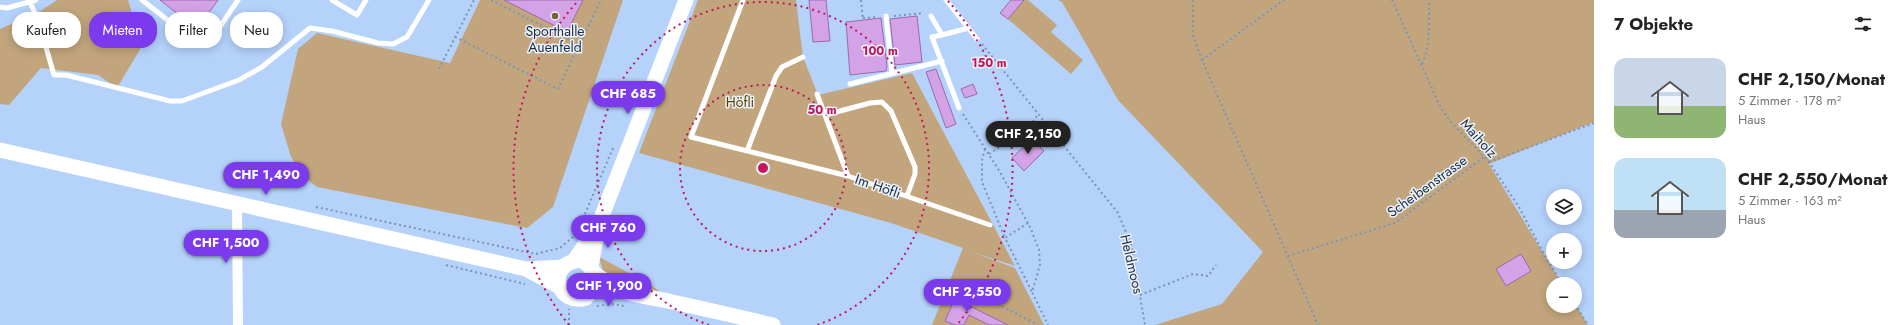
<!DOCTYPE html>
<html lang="de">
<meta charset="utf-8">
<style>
body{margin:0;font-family:Jost,sans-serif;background:#f6f6f6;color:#222;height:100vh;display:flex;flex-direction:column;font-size:15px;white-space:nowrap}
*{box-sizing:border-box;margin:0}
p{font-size:13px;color:#767676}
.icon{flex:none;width:22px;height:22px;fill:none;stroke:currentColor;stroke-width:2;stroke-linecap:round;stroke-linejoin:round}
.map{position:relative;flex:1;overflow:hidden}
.sheet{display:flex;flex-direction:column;background:#fff;width:300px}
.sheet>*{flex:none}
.guide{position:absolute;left:12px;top:12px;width:380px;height:36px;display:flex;gap:8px}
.buttons{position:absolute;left:1546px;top:189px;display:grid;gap:8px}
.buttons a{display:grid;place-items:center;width:36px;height:36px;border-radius:50%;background:#fff;box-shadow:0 2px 10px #0003;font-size:20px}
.price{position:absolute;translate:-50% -34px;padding:0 9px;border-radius:14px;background:#7c3aed;color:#fff;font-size:13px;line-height:26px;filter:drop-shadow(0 1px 2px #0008)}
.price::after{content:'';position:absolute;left:50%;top:24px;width:12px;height:9px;margin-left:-6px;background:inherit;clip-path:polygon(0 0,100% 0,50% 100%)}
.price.active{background:#222;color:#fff}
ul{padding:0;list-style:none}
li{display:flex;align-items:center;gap:12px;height:100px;padding:0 20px}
li span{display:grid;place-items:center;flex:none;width:112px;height:80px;border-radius:12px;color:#555}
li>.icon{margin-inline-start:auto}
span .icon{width:48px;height:48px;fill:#fffc;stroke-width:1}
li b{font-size:17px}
h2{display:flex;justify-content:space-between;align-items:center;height:48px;padding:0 20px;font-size:17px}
.tag{padding:0 14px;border-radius:16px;background:#fff;box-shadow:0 2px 10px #0003;font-size:14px;line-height:36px}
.tag.active{background:#7c3aed;color:#fff}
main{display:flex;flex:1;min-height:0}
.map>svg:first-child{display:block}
.green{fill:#c2a57c}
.building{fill:#d4a3e7;stroke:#996aaa}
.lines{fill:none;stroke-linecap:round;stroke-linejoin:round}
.path{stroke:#7b95b8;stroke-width:2;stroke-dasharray:2 3;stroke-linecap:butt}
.lane{stroke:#fff;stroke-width:5}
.street{stroke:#fff;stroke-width:10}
.secondary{stroke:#fff;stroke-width:15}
.ring{fill:none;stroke:#c2185b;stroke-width:2;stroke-dasharray:2 4}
.poi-dot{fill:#7b5e32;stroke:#ecf1f8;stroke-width:1.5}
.labels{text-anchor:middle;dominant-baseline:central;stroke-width:3;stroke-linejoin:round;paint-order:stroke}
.poi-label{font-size:14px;fill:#1a2d47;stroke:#ecf1f8}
.park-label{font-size:14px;fill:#5d3d00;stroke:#ecf1f8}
.street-label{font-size:14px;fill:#1a2d47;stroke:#ecf1f8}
.centre{fill:#c2185b;stroke:#ecf1f8;stroke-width:2}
.ring-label{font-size:12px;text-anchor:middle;font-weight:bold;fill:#c2185b;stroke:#ecf1f8;stroke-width:3;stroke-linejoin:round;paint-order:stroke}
</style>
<main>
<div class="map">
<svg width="1594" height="325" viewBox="0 0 1594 325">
<rect width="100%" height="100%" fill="#b5d2fb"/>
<path class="green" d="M57,0h71l14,46 -25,42 -19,-13 -57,-7 -32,37 -9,-1v-75l39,-17z
M480,0h143l-70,207 -26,21 -210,-41 -8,-6 -18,-24 -10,-33 17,-75 19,-16 133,30z
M698,0h98l7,57 15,38 94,-22 103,193 -43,-14 43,16 29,57h-112l31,-77 -72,-25 -252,-70z
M1024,0h4l29,25 -6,7 32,28 -12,14 -63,-55z
M1058,0h536v122l-105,42 73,120h-9v22h22v-2l13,21h-433l67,-21 41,-52 -145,-152 -56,-98z
M599,257l47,25 15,10 -47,-14 -11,-7z"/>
<path class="building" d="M160,0h58l-21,29z
M504,0h79l-16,32z
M809,0h17l4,41 -17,1z
M1011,0h13l-16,19 -8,-6z
M917,16l5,46 -27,3 -5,-46z
M881,18l6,48 -1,5 -36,4 -4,-53z
M936,69l20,55 -10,4 -20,-56z
M973,84l4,10 -12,4 -4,-9z
M1032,139l12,12 -20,20 -12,-13z
M1521,254l10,17 -25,15 -10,-17z
M954,292l16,7 -2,6 40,20h-19l-20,-10 -5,10h-9l-10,-4 8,-18 -3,-2z"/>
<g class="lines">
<path class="path" d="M491,0l89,45
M861,0l2,20
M1193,0v35l9,25 116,265
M1392,0l49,108 10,14 38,40 30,45 25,47 18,30
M894,16l30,-3
M863,18l15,-1
M455,37l103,52 43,-89
M982,44l136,169 13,31 14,81
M1202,60l82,-60
M1422,64c9,-19 7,-43 7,-64
M439,69l35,-69
M963,114l37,58 31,57 8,21 1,15 -8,27 16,33
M985,149l-3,11v22l23,56
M989,154l40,-26 9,-14
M1489,162l105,-39
M316,207l220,47 24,-6 13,-11
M1028,223l-23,15 27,54
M579,228l34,-80
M1288,256l107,-33 89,-66
M446,265l79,19
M953,281l85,44
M1140,295l53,-21 15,2 8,-11
M1575,304l13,21
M597,306l16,-2 11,2
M569,325v-16"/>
<path class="lane" d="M142,0l46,36 25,1 25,-37
M332,0l25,15 9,-15
M743,0l-52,137 157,39
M946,0l31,39
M30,2l9,21 15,52h12l104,26h12l57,-21 23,-13 48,-39 22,3 46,12 15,1 14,-7 22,-37
M0,7l7,1 29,-8
M886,16l6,57
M931,16l11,19 23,-6 2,-2
M942,35l-10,2 27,71
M850,84l92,-23
M817,94l31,82 142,49
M825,115l45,-12 12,-1 9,9 24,56v7l-8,22
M747,151l29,-75 6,-9 21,-10"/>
<path class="street" d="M237,203l1,122"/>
<path class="secondary" d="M0,150l526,119 34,18
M573,262l22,-32
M591,267l7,-41 88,-226
M526,269l38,-2
M596,275l-1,12 -9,11c-27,8 -38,-27 -15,-36 17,-6 18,8 27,14 8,5 17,10 26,15 14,6 33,7 48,11 34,7 67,15 101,23"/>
</g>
<g class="ring">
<circle cx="763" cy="168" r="83"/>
<path d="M709 325A166 166 0 1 1 817 325"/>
<path d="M569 325A249 249 0 0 1 578 1M948 1A249 249 0 0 1 957 325"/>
</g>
<circle class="poi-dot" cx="555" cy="16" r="4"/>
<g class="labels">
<g class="poi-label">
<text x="555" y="31">Sporthalle<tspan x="555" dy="16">Auenfeld</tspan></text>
</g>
<g class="park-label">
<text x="740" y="102">Höfli</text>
</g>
<g class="street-label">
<text transform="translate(1479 138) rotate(48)">Maiholz</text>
<text transform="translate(878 186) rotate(19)">Im Höfli</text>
<text transform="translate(1427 186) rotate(-36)">Scheibenstrasse</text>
<text transform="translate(1132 264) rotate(77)">Heldmoos</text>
</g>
</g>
<circle cx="763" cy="168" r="6" class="centre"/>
<g class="ring-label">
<text x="880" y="55">100 m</text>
<text x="989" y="67">150 m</text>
<text x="822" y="114">50 m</text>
</g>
</svg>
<div class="buttons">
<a><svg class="icon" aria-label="layers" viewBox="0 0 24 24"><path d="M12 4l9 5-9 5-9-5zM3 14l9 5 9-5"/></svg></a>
<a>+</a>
<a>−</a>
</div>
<b class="price" style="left:628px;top:115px">CHF 685</b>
<b class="price active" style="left:1028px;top:155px">CHF 2,150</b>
<b class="price" style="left:266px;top:196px">CHF 1,490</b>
<b class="price" style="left:608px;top:249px">CHF 760</b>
<b class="price" style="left:226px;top:264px">CHF 1,500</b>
<b class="price" style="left:609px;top:307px">CHF 1,900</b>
<b class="price" style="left:967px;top:313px">CHF 2,550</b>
<div class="guide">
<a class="tag">Kaufen</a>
<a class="tag active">Mieten</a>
<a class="tag">Filter</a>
<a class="tag">Neu</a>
</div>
</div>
<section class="sheet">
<h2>7 Objekte<svg class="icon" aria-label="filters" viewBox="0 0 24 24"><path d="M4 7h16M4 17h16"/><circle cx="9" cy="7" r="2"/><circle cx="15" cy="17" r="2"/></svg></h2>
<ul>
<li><span style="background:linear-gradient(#c9d6e8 60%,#8fb573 0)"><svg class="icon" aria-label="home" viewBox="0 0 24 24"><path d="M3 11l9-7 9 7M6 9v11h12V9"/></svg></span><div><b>CHF 2,150/Monat</b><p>5 Zimmer · 178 m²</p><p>Haus</p></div></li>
<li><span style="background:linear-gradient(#bfe0f5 65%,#9aa5b1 0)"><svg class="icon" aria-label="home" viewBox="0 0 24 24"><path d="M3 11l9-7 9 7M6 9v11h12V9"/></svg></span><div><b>CHF 2,550/Monat</b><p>5 Zimmer · 163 m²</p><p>Haus</p></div></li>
</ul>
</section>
</main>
